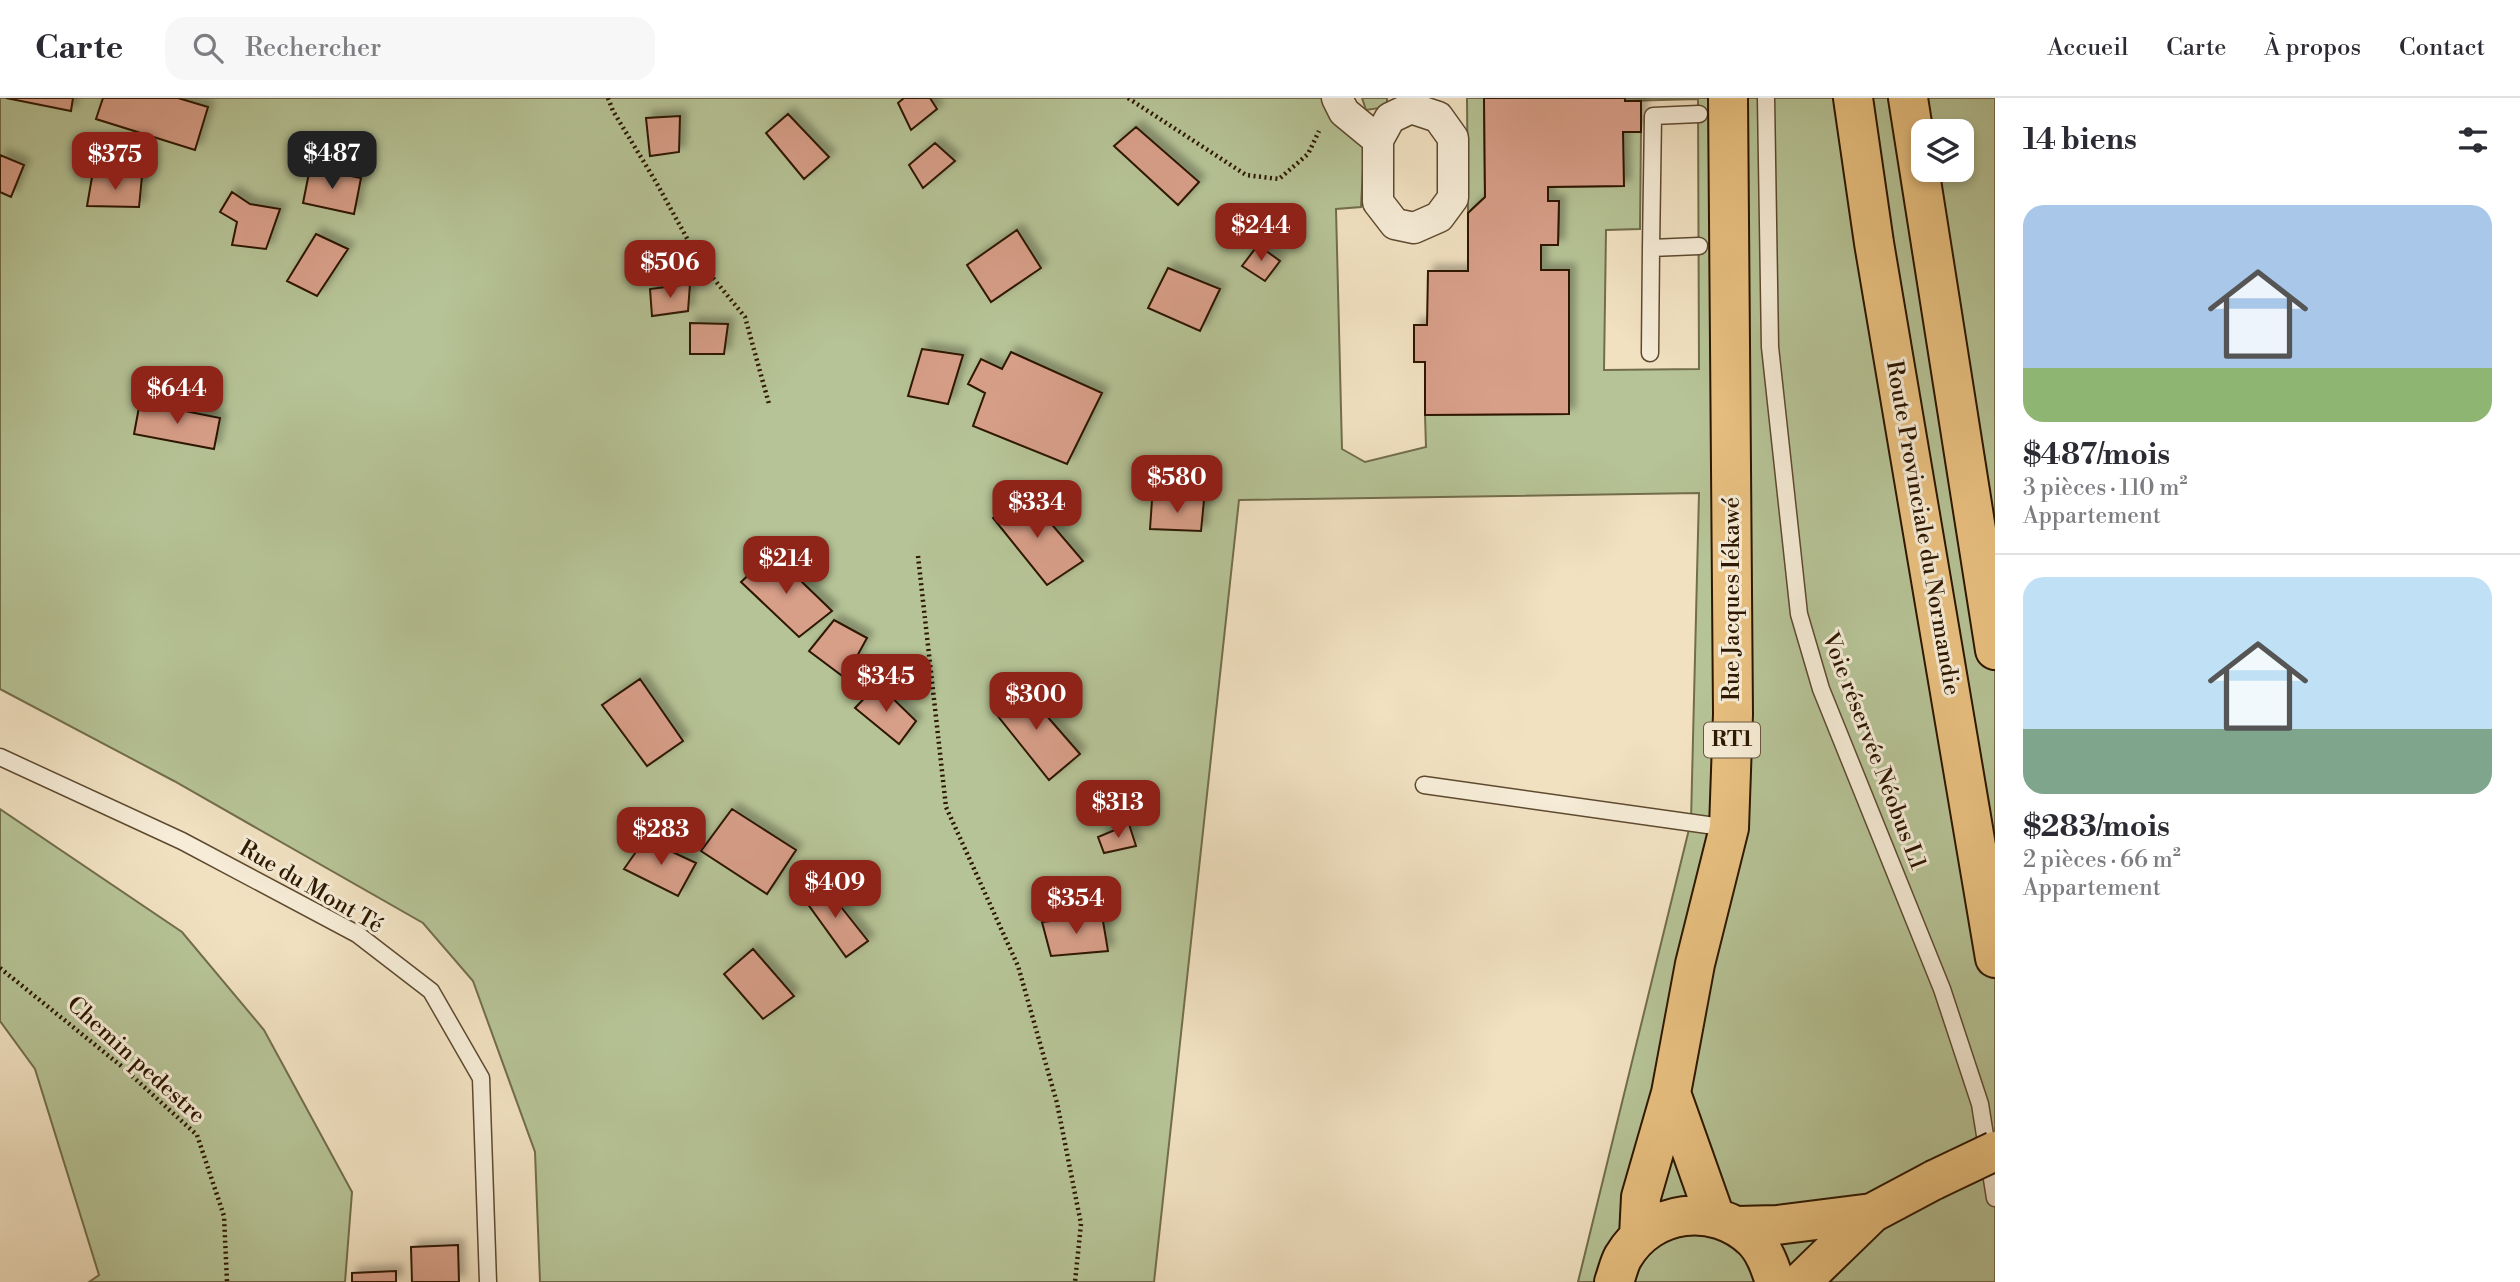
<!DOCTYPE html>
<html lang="fr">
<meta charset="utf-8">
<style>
body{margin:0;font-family:"Libre Bodoni",serif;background:#f7f7f7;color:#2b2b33;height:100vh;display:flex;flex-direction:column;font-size:26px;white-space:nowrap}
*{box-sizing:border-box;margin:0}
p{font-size:23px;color:#7c7c81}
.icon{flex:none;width:38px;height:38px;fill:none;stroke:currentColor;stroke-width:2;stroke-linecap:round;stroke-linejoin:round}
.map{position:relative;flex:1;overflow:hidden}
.details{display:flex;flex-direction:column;background:#fff;width:525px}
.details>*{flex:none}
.tools{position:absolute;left:1911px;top:21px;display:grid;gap:14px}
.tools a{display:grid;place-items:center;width:63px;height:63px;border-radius:14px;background:#fff;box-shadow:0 4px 10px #0003;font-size:35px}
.price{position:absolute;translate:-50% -60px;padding:0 16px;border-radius:14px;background:#8f2418;color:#fff;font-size:23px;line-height:46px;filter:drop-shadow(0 2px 4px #0008)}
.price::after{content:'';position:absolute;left:50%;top:42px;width:21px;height:16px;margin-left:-10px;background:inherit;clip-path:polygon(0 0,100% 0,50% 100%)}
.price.current{background:#222;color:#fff}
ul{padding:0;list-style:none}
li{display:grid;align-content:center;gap:14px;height:371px;padding:0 28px}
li+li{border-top:2px solid #e1e1e2}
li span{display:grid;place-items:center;height:217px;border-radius:21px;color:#555}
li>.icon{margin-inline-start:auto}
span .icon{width:126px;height:126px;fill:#fffc;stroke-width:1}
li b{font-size:30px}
h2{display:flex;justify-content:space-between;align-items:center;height:84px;padding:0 28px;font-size:30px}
header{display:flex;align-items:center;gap:42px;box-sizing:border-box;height:98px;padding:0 35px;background:#fff;border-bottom:2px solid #e1e1e2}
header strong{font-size:33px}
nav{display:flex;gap:38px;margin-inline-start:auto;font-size:24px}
.search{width:490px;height:63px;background:#f7f7f7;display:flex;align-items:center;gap:18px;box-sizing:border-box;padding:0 24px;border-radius:21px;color:#7c7c81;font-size:26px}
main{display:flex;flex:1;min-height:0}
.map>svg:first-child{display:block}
.green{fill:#b6c396;stroke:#726d4b;stroke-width:2;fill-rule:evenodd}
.building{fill:#d79e88;stroke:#2d1700;stroke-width:2;filter:url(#shadow)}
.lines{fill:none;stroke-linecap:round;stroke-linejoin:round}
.lane-casing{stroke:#5e4a30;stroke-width:19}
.street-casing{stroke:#5e4a30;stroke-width:33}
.primary-casing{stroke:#2d1700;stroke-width:42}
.highway-casing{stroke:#2d1700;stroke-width:42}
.path{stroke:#2d1700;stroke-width:4.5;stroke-dasharray:2 3.5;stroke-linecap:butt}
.lane{stroke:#f6ecd7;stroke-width:16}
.street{stroke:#f6ecd7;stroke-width:30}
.primary{stroke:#e8c080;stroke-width:38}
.highway{stroke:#e8c080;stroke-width:38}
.highway-bridge-casing{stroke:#2d1700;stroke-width:42;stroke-linecap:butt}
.highway-bridge{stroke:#e8c080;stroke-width:38}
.labels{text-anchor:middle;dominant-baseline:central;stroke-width:6;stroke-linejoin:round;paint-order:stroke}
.shield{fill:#f6ecd7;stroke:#695740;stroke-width:2}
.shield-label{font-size:21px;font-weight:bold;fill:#2d1700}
.street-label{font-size:23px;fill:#2d1700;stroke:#f6ecd7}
</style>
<header>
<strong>Carte</strong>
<div class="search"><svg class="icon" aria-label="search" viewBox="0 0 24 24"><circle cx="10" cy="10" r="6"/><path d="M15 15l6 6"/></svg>Rechercher</div>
<nav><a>Accueil</a><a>Carte</a><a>À propos</a><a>Contact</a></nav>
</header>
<main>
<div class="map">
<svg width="1995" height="1184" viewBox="0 0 1995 1184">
<defs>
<filter id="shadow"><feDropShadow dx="6" dy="-6" stdDeviation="3.5" flood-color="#0004"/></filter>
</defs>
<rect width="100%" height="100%" fill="#f1e1c1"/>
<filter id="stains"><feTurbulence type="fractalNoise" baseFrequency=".00286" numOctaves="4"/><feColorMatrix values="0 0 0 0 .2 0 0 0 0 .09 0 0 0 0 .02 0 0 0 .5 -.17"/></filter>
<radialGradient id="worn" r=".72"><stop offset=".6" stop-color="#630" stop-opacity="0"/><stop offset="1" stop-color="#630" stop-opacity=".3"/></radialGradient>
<path class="green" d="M0,0h1337l28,31 -4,78 -25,2 6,240 23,13 61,-15 -1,-32 144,-1v-144h-28v-25h17l1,-44h-11v-14l75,-1v-54h18l-1,97 -34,1 -2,140 95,-1 -1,-270 -73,2v-3h370v1184h-417l113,-461 8,-328 -460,7 -85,782h-614l-5,-130 -62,-171 -50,-58 -249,-142 -174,-92zM1923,33h39v39h-39z
M1362,0h25v9l-21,3z
M1467,0h17l1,99 -17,16z
M0,711l182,123 82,98 88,162 -7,90h-256l10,-7 -64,-206 -35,-48z"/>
<path class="building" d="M6,0h67l-2,13z
M103,0h75l30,9 -13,43 -99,-31z
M904,0h26l7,11 -26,21 -13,-27z
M1484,0h141v3h16v31h-18l1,54 -76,1v14h11l-1,44h-17v25h28v144l-144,1v-53h-11v-37h13l1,-54h40v-58l17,-16z
M788,16l41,43 -25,22 -38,-46z
M680,18l-1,36 -29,4 -4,-38z
M1136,29l63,55 -21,23 -64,-59z
M935,45l20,18 -32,27 -14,-23z
M0,57l24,10 -13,32 -11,-5z
M310,70l51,10 -7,36 -51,-11z
M142,78l-3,31 -52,-1 5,-29z
M232,94l18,12 30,5 -14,40 -34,-4 5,-23 -17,-10z
M1017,132l24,38 -50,34 -24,-37z
M316,136l32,15 -31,47 -30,-15z
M1258,147l22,16 -15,20 -23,-15z
M1168,170l52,21 -20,42 -52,-23z
M690,186l-2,27 -36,5 -2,-27z
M690,225l38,1 -4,30h-34z
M922,251l41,6 -15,49 -40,-8z
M1011,254l91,41 -35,71 -94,-38 12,-33 -17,-9 13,-25 21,10z
M140,304l80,16 -6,31 -80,-15z
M1025,395l58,68 -36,24 -54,-67z
M1152,402h52l-3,31 -51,-2z
M772,455l60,58 -33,26 -58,-55z
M834,522l33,18 -22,40 -36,-27z
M640,581l43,62 -36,25 -45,-61z
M1018,585l62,71 -31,26 -56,-70z
M878,586l38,37 -17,23 -44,-36z
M732,711l64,41 -29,44 -66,-43z
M1129,726l7,22 -32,7 -6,-16z
M645,741l51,24 -18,33 -54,-27z
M822,785l46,58 -22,16 -44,-61z
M1102,817l6,36 -57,5 -9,-34z
M753,851l41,47 -31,23 -39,-45z
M458,1147l1,37h-47l-1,-35z
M396,1173v11h-44v-9z"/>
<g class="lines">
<g class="lane-casing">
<path id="lane" d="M1766,0l4,249 29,267 22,75 121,300 38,115 15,94
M1699,16l-46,2 -2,132 48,-2
M1650,255l1,-105
M0,659l182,84 175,93 74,57 50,87 7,204
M1424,687l305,43"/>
</g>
<g class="street-casing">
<path id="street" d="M1337,0l7,14 34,28v62l17,22 19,4 25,-11 14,-19v-60l-15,-21 -27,-9 -21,10 -12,22"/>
</g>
<g class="primary-casing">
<path id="primary" d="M1671,995l44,124
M1639,1138l2,-39 30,-104 24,-129 34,-136 4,-114 -5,-616
M1614,1184c3,-8 5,-18 9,-25 28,-48 91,-55 130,-18 12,12 17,28 22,43"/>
</g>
<g class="highway-casing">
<path id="highway" d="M1853,0l21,145 121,715
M1908,0l87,552
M1737,1128l40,-1 95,-12
M1801,1184l71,-69 62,-33"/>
</g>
<path class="path" d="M608,0l5,13 43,71 44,80 45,55 24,87
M1128,0l118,77 33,4 29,-25 11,-23
M918,458l28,251 72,159 39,137 24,121 -6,58
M0,870l120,97 77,70 27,81 3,66"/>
<use href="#lane" class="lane"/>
<use href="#street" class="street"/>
<use href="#primary" class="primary"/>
<use href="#highway" class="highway"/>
<g class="highway-bridge-casing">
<path id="highway-bridge" d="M1934,1082l61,-29"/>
</g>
<use href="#highway-bridge" class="highway-bridge"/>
</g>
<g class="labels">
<rect class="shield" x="1704" y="624.5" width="56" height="35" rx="5"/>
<g class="shield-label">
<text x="1732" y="642">RT1</text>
</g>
<g class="street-label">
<text transform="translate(1923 430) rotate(80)">Route Provinciale du Normandie</text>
<text transform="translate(1732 501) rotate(-90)">Rue Jacques Iékawé</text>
<text transform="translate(1874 653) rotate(69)">Voie réservée Néobus L1</text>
<text transform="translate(311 789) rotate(30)">Rue du Mont Té</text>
<text transform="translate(136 962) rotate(42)">Chemin pedestre</text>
</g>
</g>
<rect width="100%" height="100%" filter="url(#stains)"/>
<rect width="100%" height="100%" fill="url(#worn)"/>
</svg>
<div class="tools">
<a><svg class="icon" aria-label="layers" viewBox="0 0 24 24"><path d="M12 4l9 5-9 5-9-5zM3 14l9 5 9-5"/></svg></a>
</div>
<b class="price current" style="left:332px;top:93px">$487</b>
<b class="price" style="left:115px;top:94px">$375</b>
<b class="price" style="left:1261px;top:165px">$244</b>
<b class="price" style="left:670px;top:202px">$506</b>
<b class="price" style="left:177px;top:328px">$644</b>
<b class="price" style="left:1177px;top:417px">$580</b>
<b class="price" style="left:1037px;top:442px">$334</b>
<b class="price" style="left:786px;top:498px">$214</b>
<b class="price" style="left:886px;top:616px">$345</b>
<b class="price" style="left:1036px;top:634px">$300</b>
<b class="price" style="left:1118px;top:742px">$313</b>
<b class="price" style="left:661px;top:769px">$283</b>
<b class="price" style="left:835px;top:822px">$409</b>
<b class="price" style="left:1076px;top:838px">$354</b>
</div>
<section class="details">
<h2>14 biens<svg class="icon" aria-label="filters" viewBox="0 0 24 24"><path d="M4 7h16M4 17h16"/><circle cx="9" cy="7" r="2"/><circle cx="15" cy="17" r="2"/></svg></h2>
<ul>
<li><span style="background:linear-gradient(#a9c7e8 75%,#8fb573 0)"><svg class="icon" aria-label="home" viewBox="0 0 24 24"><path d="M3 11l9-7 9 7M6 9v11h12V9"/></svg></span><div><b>$487/mois</b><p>3 pièces · 110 m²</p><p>Appartement</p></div></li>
<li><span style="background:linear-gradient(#bfe0f5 70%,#7fa58c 0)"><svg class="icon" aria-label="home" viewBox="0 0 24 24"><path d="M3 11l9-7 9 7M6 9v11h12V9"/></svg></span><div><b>$283/mois</b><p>2 pièces · 66 m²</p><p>Appartement</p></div></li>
</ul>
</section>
</main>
